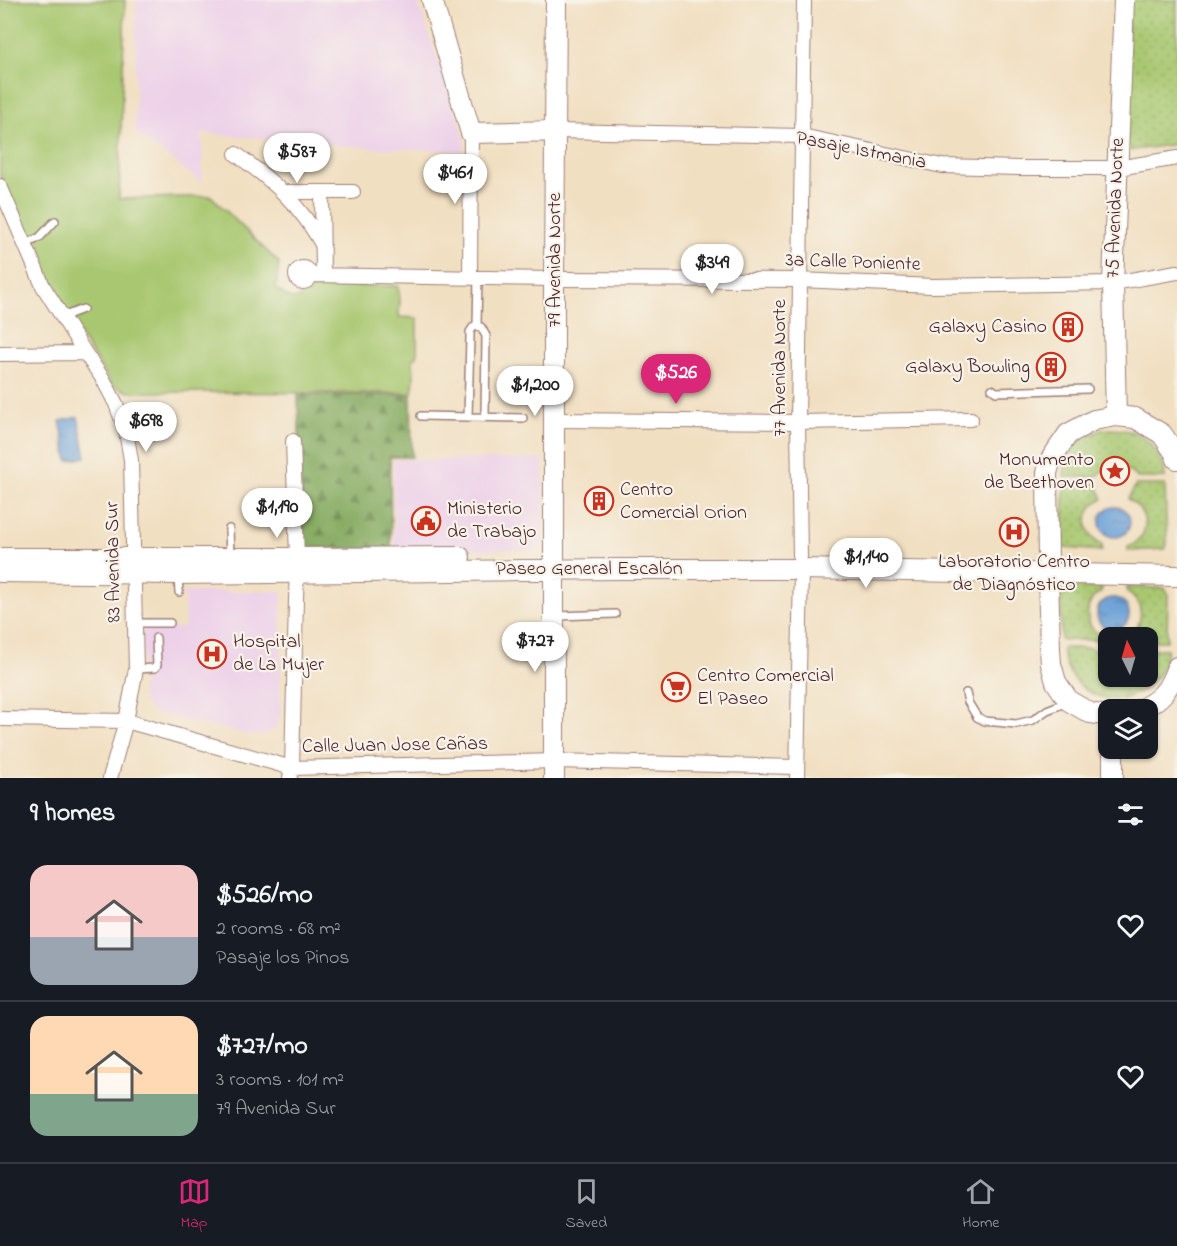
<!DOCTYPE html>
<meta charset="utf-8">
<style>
body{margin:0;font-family:"Indie Flower",sans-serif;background:#242831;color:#f1f3f6;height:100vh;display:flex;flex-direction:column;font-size:22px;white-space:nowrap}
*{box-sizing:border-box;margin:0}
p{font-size:20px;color:#9ea1a6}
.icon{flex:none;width:33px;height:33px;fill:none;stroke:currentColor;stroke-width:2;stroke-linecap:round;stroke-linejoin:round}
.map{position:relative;height:778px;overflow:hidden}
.drawer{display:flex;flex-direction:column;background:#171b24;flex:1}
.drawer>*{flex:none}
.needle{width:39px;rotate:355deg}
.buttons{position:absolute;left:1098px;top:627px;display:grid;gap:12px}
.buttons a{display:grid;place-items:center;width:60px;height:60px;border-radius:12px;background:#171b24;box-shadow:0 2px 4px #0004;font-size:30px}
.price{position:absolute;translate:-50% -51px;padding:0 14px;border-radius:21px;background:#fff;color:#222;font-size:20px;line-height:39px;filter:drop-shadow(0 2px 3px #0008)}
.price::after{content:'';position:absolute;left:50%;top:36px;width:18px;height:14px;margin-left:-9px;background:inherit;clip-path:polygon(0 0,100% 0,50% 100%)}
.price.active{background:#db2777;color:#fff}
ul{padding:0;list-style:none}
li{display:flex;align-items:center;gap:18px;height:150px;padding:0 30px}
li+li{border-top:2px solid #363941}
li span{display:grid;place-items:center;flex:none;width:168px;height:120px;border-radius:18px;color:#555}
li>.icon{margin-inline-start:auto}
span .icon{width:72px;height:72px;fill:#fffc;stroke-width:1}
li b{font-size:26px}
h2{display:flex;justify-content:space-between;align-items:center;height:72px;padding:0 30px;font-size:26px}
.tabs{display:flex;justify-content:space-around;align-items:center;height:84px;border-top:2px solid #363941;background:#171b24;font-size:16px;color:#9ea1a6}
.tabs a{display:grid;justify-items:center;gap:3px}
.tabs .active{color:#db2777}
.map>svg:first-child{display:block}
.built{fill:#edd1e9}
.grass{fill:url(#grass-dots);stroke:#79734d;stroke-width:1.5}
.forest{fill:url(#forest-firs);stroke:#686646;stroke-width:1.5}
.pitch{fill:#a8c76f;stroke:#79734d;stroke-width:1.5}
.water{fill:url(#water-ripples);stroke:#595e80;stroke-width:1.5}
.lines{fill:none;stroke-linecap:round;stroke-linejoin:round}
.lane-casing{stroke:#9e7f76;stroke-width:10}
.street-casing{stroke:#9e7f76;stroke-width:16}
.secondary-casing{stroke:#9e7f76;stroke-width:22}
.lane{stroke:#fff;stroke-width:7}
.street{stroke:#fff;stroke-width:14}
.secondary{stroke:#fff;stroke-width:20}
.labels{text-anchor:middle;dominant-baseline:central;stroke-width:4.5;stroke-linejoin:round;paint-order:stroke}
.street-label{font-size:20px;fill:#4a1f2b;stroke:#f7f3e8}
.poi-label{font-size:20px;fill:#4a1f2b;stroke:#f7f3e8;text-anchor:start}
</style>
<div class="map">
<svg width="1177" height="778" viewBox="0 0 1177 778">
<defs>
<pattern id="grass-dots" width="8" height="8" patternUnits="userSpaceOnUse" patternTransform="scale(1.5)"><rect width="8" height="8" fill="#a8c76f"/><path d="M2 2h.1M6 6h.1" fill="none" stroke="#92aa60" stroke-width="1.8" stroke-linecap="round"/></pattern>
<pattern id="forest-firs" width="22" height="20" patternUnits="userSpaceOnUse" patternTransform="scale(1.5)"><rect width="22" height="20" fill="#86ac62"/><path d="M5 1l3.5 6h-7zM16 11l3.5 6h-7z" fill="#708b51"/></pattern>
<pattern id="water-ripples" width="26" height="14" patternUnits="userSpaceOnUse" patternTransform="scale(1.5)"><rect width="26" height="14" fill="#689ed5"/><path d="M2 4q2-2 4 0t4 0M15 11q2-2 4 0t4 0" fill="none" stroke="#5880ad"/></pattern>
</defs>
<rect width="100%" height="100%" fill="#f7f3e8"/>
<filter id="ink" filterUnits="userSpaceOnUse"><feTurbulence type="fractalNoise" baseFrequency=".0167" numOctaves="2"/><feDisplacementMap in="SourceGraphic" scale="12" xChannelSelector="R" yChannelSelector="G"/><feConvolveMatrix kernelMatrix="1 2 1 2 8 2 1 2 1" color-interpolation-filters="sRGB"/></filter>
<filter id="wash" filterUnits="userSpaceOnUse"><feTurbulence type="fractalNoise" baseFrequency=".008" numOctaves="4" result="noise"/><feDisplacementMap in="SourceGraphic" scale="24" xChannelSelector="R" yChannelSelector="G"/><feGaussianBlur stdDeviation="1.35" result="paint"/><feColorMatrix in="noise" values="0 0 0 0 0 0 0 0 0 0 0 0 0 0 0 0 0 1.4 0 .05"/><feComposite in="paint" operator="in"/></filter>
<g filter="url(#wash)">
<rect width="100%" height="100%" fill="#f1dfc1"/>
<path class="built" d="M136,0h281l44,127 3,11v13l-91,-3 -171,-15v50l-67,-51z
M543,459l1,84 -3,5 -3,2 -144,-1 -1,-89z
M241,591h41l-2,126 -4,11 -12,7h-17l-93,-22 -9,-8 -3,-7 1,-69 42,-1 -1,-36z"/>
<path class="grass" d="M1128,0h49v144l-51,7z
M1104,429c10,0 20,0 29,3 18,8 32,27 32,46h-27l-20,-15 -6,1 -17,13h-31c0,-27 16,-39 40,-48z
M1096,483l7,16c-14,4 -21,23 -12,36 2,5 6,7 11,10v6l-37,-3 -2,-5 1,-59z
M1136,485h29l2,59 -2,5 -37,2v-4c24,-10 21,-36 0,-48z
M1067,587h35l-1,5c-17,8 -19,35 0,43v5h-40v-48l2,-4z
M1127,587l38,1 3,5 -1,48h-19v-3l-21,-1v-2c19,-8 17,-35 0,-43z
M1062,648h29l17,14v14h40v-27h19c-2,9 -3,19 -9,26 -31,43 -91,24 -96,-27z"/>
<path class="forest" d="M298,395h113l1,62h-22l1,92 -89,-1z"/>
<path class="pitch" d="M0,0h125l-6,199 92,-3 68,67 -3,26 15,10 7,-1 20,-12h80l2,14 -1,17 18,1v38l-4,3 1,21 -2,13 -283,-1 -17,-7 -65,-100 -38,-86 -9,-24z"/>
<path class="water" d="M78,417l8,40 -18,4 -8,-40z
M1100 522a15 15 0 1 1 30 0a15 15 0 1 1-30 0Z
M1097 614a16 16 0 1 1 32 0a16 16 0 1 1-32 0Z"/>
</g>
<g filter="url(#ink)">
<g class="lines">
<g class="lane-casing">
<path id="lane" d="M25,245l15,-8 15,-16
M62,317l21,-8
M477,325l1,-48
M992,389l4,3 92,-3
M421,416l102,2
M468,417l2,-80v-5l4,-6 7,1 5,9 -1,81
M278,498l18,1
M229,529l1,26
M178,577l1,15
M557,616l58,-2
M135,623h35
M136,669l19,-1 2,-3 -1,-27
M966,693l2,9 9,15 8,4 31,3 17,-4 14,-10 20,-8"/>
</g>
<g class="street-casing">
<path id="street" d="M556,131l246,5 140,30 77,2h99l59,-10
M236,154c38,28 64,50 87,92
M0,186l43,100 42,67 18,26 13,25 10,27 5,29 5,209 -10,52 -16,57
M284,192h69
M322,192l1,83
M296 275a7 7 0 1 1 14 0a7 7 0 1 1-14 0Z
M310,275l244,4 246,1 132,6 181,-3 64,-11
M470,277l1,-144
M0,354l85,-1
M554,420l244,2 173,-3
M800,557l-2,-135 6,-422
M0,719l126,2 166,47 262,-7 243,6
M290,778l2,-10 5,-210 -4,-117
M797,778l4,-209"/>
</g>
<g class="secondary-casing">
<path id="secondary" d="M432,0l39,133 85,-2
M1116,416l-3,-133 11,-283
M0,558h297l163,-1
M1048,561l-1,-88 4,-14 17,-25 26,-14 22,-4 19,2 27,16 13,19 2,6
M0,572l178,2 441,-5h182l376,7
M1048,574l2,75 1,15 5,18 13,19 21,12 18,3
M1139,710c22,-10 30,-20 38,-43
M1113,748v30
M554,778v-499l2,-279"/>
</g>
<use href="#lane" class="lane"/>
<use href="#street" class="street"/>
<use href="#secondary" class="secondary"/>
</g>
</g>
<defs>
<g id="building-ring" transform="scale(1.5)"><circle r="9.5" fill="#f7f3e8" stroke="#c8321e" stroke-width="1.5"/><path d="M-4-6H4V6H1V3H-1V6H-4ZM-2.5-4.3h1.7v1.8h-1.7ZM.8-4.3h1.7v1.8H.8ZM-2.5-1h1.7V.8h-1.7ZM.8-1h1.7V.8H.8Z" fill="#c8321e"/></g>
<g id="sight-ring" transform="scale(1.5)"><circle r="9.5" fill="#f7f3e8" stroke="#c8321e" stroke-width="1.5"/><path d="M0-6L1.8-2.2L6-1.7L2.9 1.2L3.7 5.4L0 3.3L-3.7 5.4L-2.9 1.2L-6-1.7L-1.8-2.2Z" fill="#c8321e"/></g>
<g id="civic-ring" transform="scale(1.5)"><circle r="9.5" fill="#f7f3e8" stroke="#c8321e" stroke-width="1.5"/><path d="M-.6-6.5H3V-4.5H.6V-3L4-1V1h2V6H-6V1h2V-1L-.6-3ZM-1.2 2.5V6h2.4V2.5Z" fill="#c8321e"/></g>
<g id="hospital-ring" transform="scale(1.5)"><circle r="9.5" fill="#f7f3e8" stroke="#c8321e" stroke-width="1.5"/><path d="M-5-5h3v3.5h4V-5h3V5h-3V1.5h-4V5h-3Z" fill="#c8321e"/></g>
<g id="supermarket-ring" transform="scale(1.5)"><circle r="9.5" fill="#f7f3e8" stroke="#c8321e" stroke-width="1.5"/><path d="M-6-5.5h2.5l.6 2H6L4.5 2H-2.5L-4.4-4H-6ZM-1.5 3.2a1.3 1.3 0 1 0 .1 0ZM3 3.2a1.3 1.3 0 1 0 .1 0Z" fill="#c8321e"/></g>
</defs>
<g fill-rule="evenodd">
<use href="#building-ring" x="1068" y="327"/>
<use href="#building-ring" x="1051" y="367"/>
<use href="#sight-ring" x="1115" y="471"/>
<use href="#building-ring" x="599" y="501"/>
<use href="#civic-ring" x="426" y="521"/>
<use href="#hospital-ring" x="1014" y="532"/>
<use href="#hospital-ring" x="212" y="654"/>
<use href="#supermarket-ring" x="676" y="687"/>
</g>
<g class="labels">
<g class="street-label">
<text transform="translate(861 151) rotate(11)">Pasaje Istmania</text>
<text transform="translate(1116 208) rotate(-88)">75 Avenida Norte</text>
<text transform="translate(555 260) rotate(-90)">79 Avenida Norte</text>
<text transform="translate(853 263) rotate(2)">3a Calle Poniente</text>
<text transform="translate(780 368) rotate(-90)">77 Avenida Norte</text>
<text transform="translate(114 562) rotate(-91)">83 Avenida Sur</text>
<text x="589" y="569">Paseo General Escalón</text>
<text transform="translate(395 746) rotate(-1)">Calle Juan Jose Cañas</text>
</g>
<g class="poi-label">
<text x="1047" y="327" text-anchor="end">Galaxy Casino</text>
<text x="1030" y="367" text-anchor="end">Galaxy Bowling</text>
<text x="1094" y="460" text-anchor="end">Monumento<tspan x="1094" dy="23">de Beethoven</tspan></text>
<text x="620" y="490">Centro<tspan x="620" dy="23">Comercial Orion</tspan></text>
<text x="447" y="509">Ministerio<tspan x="447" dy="23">de Trabajo</tspan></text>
<text x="1014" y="562" text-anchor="middle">Laboratorio Centro<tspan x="1014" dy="23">de Diagnóstico</tspan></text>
<text x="233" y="642">Hospital<tspan x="233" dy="23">de La Mujer</tspan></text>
<text x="697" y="676">Centro Comercial<tspan x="697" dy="23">El Paseo</tspan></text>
</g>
</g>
</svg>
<div class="buttons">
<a><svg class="needle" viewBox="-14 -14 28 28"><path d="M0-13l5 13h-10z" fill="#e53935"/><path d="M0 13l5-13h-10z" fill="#9ea1a6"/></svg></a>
<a><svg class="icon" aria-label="layers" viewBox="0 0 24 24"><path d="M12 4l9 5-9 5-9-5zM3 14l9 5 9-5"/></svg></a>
</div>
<b class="price" style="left:297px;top:184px">$587</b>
<b class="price" style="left:455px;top:205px">$461</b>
<b class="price" style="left:712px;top:295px">$349</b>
<b class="price active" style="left:676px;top:405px">$526</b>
<b class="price" style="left:535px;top:417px">$1,200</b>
<b class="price" style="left:146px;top:453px">$698</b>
<b class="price" style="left:277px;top:539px">$1,190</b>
<b class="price" style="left:866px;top:589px">$1,140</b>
<b class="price" style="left:535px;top:673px">$727</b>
</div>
<section class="drawer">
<h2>9 homes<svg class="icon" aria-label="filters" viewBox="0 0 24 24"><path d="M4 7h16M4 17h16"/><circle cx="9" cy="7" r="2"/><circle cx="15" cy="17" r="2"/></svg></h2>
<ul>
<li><span style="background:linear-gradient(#f6c9c9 60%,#9aa5b1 0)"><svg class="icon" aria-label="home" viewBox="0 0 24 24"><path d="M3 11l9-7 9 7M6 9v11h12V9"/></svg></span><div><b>$526/mo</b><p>2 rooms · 68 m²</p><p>Pasaje los Pinos</p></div><svg class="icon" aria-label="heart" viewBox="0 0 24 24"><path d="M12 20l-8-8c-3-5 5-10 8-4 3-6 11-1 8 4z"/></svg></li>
<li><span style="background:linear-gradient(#ffd9b3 65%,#7fa58c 0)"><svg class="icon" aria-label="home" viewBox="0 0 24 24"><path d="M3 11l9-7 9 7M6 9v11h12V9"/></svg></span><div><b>$727/mo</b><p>3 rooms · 101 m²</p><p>79 Avenida Sur</p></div><svg class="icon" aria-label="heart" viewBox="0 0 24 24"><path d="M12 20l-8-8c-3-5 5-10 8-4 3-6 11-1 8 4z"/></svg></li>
</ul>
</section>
<nav class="tabs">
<a class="active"><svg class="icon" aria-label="map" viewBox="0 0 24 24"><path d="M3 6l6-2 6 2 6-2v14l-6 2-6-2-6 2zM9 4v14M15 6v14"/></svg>Map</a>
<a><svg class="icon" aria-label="saved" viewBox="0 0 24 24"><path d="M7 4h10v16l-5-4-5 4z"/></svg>Saved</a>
<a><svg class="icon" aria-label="home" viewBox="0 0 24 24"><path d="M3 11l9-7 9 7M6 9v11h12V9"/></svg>Home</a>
</nav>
